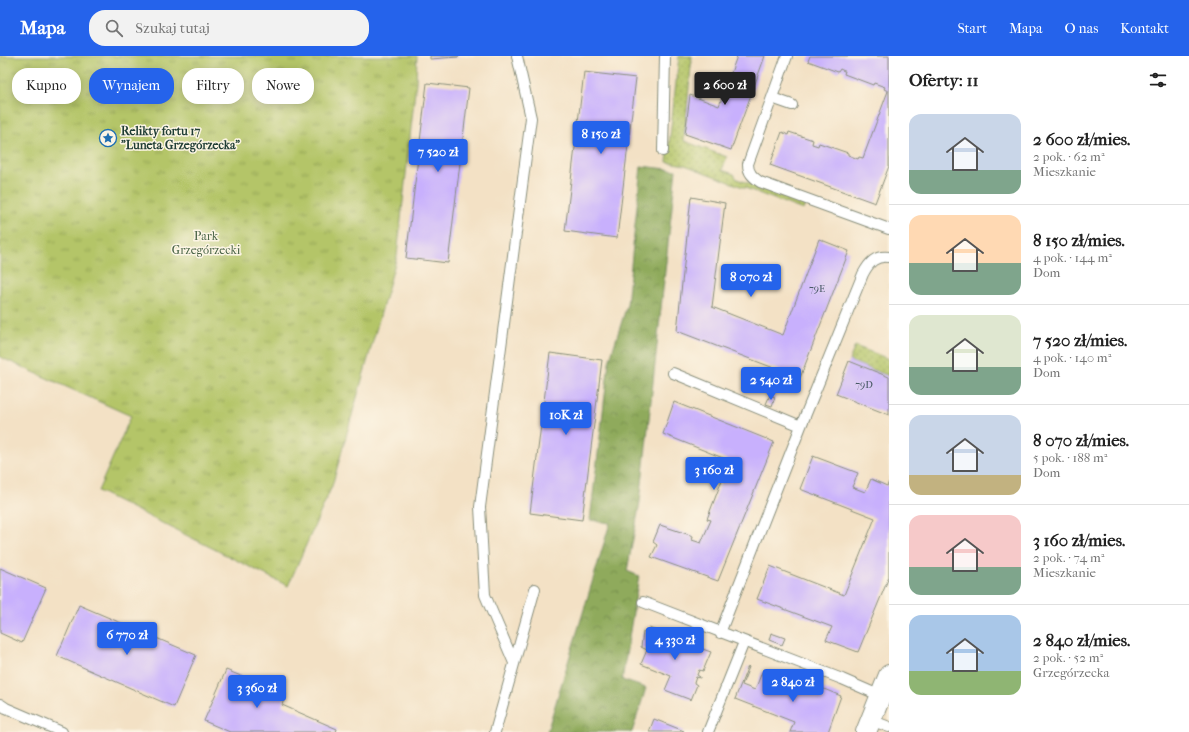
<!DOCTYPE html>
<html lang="pl">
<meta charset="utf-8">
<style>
body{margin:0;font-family:"IM FELL French Canon",serif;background:#f2f2f2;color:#222;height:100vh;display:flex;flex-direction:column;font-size:15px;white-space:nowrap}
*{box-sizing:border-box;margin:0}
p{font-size:13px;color:#767676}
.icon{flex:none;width:22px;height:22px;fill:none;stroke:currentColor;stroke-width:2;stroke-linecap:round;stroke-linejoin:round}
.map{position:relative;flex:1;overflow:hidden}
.sheet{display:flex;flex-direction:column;background:#fff;width:300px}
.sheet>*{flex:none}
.banner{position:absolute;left:12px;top:12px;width:380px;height:36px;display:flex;gap:8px}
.price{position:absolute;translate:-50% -34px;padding:0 9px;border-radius:4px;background:#2563eb;color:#fff;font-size:13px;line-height:26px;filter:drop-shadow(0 1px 2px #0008)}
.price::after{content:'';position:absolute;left:50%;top:24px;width:12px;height:9px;margin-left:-6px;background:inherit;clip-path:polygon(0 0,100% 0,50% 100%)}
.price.active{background:#222;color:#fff}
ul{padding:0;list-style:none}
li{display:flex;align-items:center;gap:12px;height:100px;padding:0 20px}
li+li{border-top:1px solid #e0e0e0}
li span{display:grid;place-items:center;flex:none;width:112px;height:80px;border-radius:12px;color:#555}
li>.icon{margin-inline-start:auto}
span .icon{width:48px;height:48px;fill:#fffc;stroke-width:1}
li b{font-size:17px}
h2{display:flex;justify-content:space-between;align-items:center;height:48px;padding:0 20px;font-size:17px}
.chip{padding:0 14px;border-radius:16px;background:#fff;box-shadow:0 2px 10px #0003;font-size:14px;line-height:36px}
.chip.active{background:#2563eb;color:#fff}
header{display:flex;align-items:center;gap:24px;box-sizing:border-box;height:56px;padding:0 20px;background:#2563eb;color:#fff}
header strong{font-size:19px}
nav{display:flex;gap:22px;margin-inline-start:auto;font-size:14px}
.search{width:280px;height:36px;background:#f2f2f2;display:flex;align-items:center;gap:10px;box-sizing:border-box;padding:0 14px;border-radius:16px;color:#767676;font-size:15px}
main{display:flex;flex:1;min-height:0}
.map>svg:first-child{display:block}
.grass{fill:url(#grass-dots);stroke:#6a814e}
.forest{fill:url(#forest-crowns);stroke:#577448}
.park{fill:url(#park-tufts);stroke:#6a814e}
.building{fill:#c8b0fd}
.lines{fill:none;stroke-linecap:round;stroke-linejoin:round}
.service-casing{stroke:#898f7c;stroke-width:12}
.minor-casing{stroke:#898f7c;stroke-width:22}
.service{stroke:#fff;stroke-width:10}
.minor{stroke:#fff;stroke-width:20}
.labels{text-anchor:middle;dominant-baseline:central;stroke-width:3;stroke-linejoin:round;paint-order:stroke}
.number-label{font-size:10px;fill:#495a66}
.poi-label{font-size:12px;font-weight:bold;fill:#1f3d34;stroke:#fcf5e5;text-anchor:start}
.park-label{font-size:12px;fill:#445f41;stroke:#fcf5e5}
</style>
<header>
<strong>Mapa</strong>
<div class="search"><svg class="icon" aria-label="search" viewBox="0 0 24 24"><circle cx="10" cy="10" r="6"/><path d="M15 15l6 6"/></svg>Szukaj tutaj</div>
<nav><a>Start</a><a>Mapa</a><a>O nas</a><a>Kontakt</a></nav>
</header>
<main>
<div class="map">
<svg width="889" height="676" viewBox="0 0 889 676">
<defs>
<pattern id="grass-dots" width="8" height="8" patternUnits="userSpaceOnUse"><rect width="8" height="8" fill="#b4c567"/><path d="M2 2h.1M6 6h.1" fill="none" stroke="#92a156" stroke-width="1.8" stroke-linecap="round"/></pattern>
<pattern id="forest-crowns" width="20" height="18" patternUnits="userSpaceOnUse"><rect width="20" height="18" fill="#8faa5c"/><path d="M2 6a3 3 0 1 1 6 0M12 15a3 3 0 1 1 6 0" fill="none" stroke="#748c4d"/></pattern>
<pattern id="park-tufts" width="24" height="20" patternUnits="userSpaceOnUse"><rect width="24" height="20" fill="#b4c567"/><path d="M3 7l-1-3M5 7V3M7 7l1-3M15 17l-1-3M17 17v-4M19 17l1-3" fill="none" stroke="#92a156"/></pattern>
</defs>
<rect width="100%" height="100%" fill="#fcf5e5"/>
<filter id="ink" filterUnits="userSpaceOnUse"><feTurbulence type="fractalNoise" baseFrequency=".025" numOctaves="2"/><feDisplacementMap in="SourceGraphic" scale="8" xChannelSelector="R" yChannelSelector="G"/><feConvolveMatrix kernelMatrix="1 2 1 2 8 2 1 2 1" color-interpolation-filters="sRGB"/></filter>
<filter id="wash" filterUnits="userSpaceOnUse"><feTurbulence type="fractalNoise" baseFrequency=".012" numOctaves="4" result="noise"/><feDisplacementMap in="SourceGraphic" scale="16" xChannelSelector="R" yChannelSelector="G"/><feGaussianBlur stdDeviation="0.9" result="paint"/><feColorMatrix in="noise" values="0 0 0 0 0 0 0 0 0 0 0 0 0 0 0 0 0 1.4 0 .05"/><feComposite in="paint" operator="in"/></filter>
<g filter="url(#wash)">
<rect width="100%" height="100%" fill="#f3e1c5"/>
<path class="grass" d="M679,0h13l-8,85 43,16 -5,13 12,4 3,5 68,25 -2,6 -118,-45 -18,-3z
M855,290l34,13v17l-40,-15z"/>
<path class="forest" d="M641,110l35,4 -36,332 -13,69 12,5 -17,104 24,8 -14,44h-85l63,-209 -20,-3 19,-158 18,-57z"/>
<path class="park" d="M0,0h417l-1,26 -19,174 -65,230 -44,100 -190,-95 33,-75 -131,-59z"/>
<g id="blocks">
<path class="building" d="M430,0h29v1l-29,2z
M737,0h28l-34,94 -46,-16 5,-39 29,11z
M810,0h79v110l-14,37 -105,-38 12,-33 6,3 1,-3 24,8 -1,4 6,2 1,-3 29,10v2l10,4 1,-2 4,1 25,-67 -4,-2 1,-2 -11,-4 -1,2 -29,-11 1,-3h-1l-4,-2 -2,3 -30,-11z
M584,16l52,6 -19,160 -52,-7z
M427,27l42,5 -21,175 -42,-5z
M691,141l34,6 -13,104 71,28 36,-96 30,12 -49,127 -123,-47z
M550,297l52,7 -20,160 -52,-7z
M849,305l40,16v38l-53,-21z
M770,339l5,2 -3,9 -6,-2z
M674,346l100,40 -56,139 -67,-24 6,-12 -4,-3 7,-17 33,11 -1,4 9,3 10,-23 -4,-1 15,-39 4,1 7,-19 -70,-28z
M813,400l45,17 -6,14 13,5 6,-13 16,7 2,-4v95l-31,75 -32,-12 6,-13 -75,-28 13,-33 74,29 31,-77 -75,-29z
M0,512l46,20 -24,55 -22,-10z
M79,549l117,50 -22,52 -117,-51z
M649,572l36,14 13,1 -1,4 14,5 -8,19 -4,-1 -2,5 3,2v1l-4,-1 -2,6 3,2 -6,15 -26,-10 6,-14 -30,-12 6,-14 -6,-3 2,-15 4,1z
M771,577l14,5 -3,7 -13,-5z
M748,610l1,1 -7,18 13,5 7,-18 37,15 3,-7 39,16 -13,36h-38l4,-10 -59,-23z
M226,614l60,24 -4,11 55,24 -1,3h-106l-26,-11z
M654,663l30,12 -1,1h-34z"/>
</g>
</g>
<g filter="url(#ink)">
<use href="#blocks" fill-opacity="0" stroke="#898f7c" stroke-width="1"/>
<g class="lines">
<g class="service-casing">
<path id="service" d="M787,0l-39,108c0,9 5,13 12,18l129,47
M772,42l20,7
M663,95l2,-95
M673,317l128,53
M643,546l199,77 39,17
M720,577l81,-207 62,-152c6,-11 12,-19 26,-17
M514,607l-29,-68 -5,-88 51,-389 -14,-62
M0,648l6,4 56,24
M871,664l18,7
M495,676l40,-143
M708,676l36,-90"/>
</g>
<g class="minor-casing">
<path id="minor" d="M866,676l23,-57"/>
</g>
<use href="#service" class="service"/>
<use href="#minor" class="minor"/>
</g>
</g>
<defs>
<g id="sight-ring" transform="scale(0.9)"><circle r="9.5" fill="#fcf5e5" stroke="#1f6fb2" stroke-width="1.5"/><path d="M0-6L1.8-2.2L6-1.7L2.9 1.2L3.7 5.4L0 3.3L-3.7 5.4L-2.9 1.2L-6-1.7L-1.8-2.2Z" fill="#1f6fb2"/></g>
</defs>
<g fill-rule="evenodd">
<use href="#sight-ring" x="108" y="82"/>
</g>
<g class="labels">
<g class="number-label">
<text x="817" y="233">79E</text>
<text x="864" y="329">79D</text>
</g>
<g class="poi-label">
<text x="121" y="75">Relikty fortu 17<tspan x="121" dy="14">"Luneta Grzegórzecka"</tspan></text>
</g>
<g class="park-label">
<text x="206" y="180">Park<tspan x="206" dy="14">Grzegórzecki</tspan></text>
</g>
</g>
</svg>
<b class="price active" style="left:725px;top:50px">2 600 zł</b>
<b class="price" style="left:601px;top:99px">8 150 zł</b>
<b class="price" style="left:438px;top:117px">7 520 zł</b>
<b class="price" style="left:751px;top:242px">8 070 zł</b>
<b class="price" style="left:771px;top:345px">2 540 zł</b>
<b class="price" style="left:566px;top:380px">10K zł</b>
<b class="price" style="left:714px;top:435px">3 160 zł</b>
<b class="price" style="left:127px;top:600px">6 770 zł</b>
<b class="price" style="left:675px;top:605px">4 330 zł</b>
<b class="price" style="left:793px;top:647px">2 840 zł</b>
<b class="price" style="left:257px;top:653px">3 360 zł</b>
<div class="banner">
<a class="chip">Kupno</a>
<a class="chip active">Wynajem</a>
<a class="chip">Filtry</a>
<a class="chip">Nowe</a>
</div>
</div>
<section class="sheet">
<h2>Oferty: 11<svg class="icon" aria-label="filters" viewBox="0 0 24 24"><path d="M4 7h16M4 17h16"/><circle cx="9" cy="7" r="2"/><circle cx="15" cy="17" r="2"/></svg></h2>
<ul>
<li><span style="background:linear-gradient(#c9d6e8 70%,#7fa58c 0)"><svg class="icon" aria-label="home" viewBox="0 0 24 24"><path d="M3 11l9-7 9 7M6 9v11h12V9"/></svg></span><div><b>2 600 zł/mies.</b><p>2 pok. · 62 m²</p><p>Mieszkanie</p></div></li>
<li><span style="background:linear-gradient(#ffd9b3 60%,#7fa58c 0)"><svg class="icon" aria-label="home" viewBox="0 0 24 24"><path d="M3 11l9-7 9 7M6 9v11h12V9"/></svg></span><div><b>8 150 zł/mies.</b><p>4 pok. · 144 m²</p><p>Dom</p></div></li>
<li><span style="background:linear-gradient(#dfe7d0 65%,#7fa58c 0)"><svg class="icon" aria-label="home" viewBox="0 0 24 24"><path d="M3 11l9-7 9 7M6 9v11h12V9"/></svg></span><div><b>7 520 zł/mies.</b><p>4 pok. · 140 m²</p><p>Dom</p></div></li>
<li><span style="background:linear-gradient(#c9d6e8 75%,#c2b280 0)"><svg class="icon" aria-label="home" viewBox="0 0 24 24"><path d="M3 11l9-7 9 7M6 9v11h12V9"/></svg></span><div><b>8 070 zł/mies.</b><p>5 pok. · 188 m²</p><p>Dom</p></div></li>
<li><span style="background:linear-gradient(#f6c9c9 65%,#7fa58c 0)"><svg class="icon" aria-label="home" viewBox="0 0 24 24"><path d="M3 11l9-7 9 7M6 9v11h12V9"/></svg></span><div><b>3 160 zł/mies.</b><p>2 pok. · 74 m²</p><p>Mieszkanie</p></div></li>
<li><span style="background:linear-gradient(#a9c7e8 70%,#8fb573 0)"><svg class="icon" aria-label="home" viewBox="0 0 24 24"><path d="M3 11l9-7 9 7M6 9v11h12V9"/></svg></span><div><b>2 840 zł/mies.</b><p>2 pok. · 52 m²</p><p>Grzegórzecka</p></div></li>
</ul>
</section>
</main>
